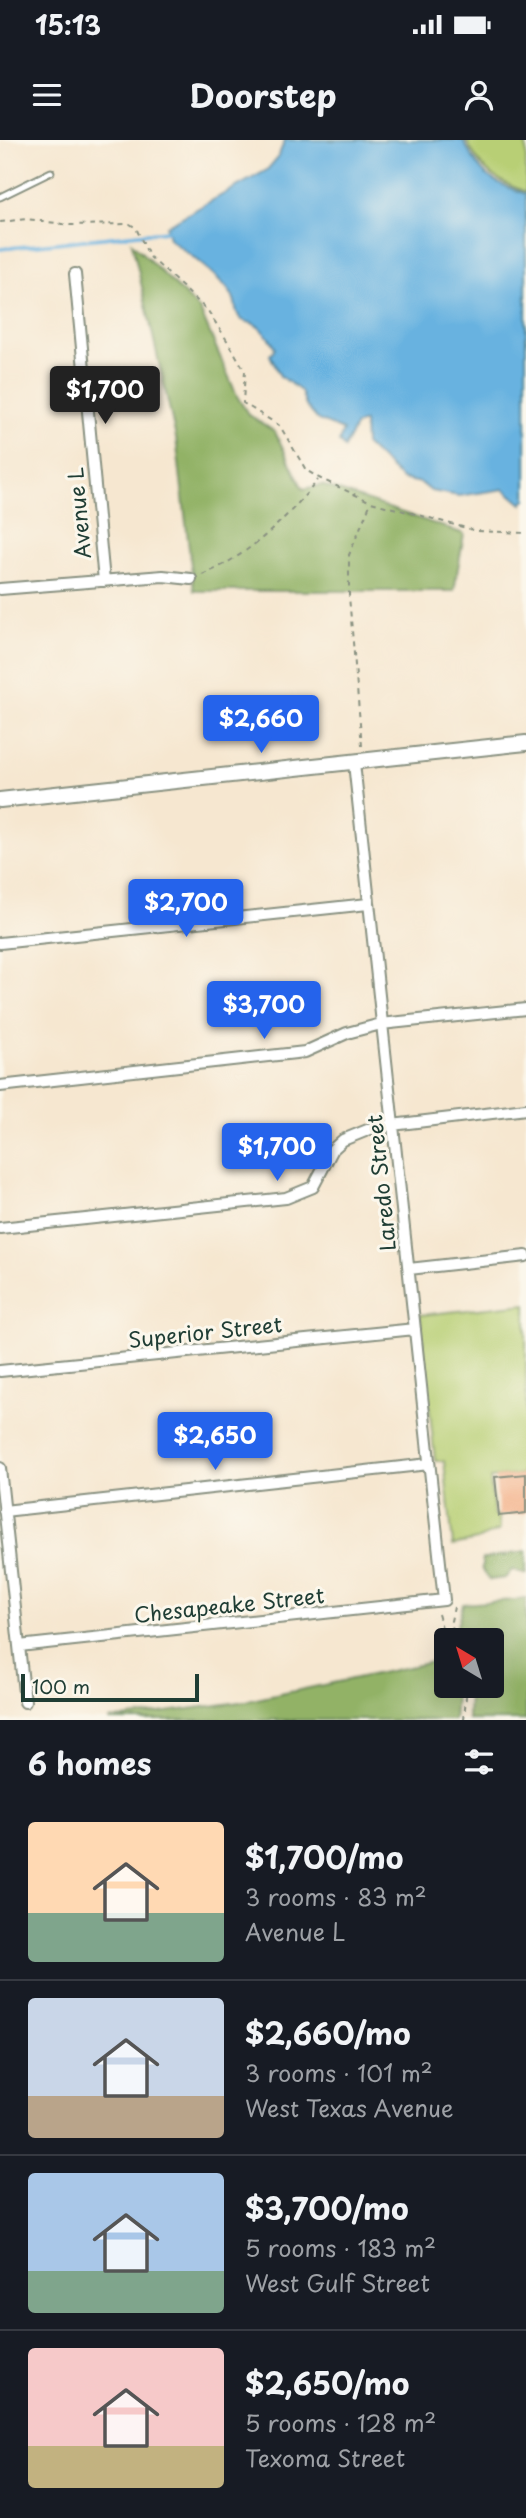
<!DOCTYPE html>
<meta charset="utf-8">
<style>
body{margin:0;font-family:"Playpen Sans",sans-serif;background:#20242c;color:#f1f3f6;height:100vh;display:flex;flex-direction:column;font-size:26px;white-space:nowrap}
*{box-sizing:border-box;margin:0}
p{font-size:23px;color:#9ea1a6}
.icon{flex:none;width:38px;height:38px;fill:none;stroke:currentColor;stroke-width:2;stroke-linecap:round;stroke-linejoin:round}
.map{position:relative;height:1580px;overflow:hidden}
.drawer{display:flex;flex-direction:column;background:#171b24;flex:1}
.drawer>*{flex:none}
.needle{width:46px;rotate:322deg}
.fabs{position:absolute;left:434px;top:1488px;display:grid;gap:14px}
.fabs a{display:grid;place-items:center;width:70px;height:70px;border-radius:7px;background:#171b24;box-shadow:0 7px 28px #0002;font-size:35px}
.scale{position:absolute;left:21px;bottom:18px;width:178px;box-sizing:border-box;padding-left:7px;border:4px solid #1f3d34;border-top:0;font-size:19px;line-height:24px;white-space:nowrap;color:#1f3d34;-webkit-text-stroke:5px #fbf7ec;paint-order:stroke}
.price{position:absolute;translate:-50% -60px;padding:0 16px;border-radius:7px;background:#2563eb;color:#fff;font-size:23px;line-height:46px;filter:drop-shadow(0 2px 4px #0008)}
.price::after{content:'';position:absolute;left:50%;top:42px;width:21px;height:16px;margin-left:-10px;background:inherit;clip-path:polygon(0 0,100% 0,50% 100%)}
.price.selected{background:#222;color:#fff}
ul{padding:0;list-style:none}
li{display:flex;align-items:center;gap:21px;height:175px;padding:0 28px}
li+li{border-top:2px solid #363941}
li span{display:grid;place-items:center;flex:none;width:196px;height:140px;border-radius:7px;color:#555}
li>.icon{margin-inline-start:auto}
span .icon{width:84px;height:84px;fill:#fffc;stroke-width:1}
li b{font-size:30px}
h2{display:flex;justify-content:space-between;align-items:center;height:84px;padding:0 28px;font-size:30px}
.status{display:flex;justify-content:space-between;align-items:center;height:49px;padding:0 35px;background:#171b24;direction:ltr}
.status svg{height:19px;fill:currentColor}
header{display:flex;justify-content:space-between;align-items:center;height:91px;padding:0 28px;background:#171b24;font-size:32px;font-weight:700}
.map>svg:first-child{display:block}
.green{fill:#b8cf74;stroke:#6c8654;stroke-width:2}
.forest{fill:#92b266;stroke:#58784d;stroke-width:2}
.water{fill:#68b2e0;stroke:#44788a;stroke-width:2}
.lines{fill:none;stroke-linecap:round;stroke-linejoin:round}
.stream{stroke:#68b2e0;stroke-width:3.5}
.building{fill:#f3a77b}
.service-casing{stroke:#8a9282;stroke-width:9}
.minor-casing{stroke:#8a9282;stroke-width:14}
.tertiary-casing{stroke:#8a9282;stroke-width:18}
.path{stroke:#8a9282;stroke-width:2;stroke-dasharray:5 5;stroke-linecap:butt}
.service{stroke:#fff;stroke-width:5}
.minor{stroke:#fff;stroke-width:10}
.tertiary{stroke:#fff;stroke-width:14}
.labels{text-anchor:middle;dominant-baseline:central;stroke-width:6;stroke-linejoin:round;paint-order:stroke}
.street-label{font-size:21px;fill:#1f3d34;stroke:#fbf7ec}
</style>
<div class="status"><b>15:13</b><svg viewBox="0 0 49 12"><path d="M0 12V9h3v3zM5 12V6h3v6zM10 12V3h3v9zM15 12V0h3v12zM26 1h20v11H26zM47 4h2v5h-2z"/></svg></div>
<header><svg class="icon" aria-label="menu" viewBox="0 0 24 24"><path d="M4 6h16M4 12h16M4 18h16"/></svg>Doorstep<svg class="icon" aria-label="person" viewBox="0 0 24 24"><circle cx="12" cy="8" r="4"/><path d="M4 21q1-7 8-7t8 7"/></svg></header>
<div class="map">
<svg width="526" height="1580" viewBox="0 0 526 1580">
<rect width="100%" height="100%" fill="#fbf7ec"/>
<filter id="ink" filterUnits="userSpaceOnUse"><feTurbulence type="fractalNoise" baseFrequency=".0143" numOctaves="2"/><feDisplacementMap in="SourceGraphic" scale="14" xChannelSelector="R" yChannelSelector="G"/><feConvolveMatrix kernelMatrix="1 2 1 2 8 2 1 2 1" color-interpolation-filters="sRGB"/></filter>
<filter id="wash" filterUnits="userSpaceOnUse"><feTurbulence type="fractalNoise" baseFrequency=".00686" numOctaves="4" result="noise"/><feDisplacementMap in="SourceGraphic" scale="28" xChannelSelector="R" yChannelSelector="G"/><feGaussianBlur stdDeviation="1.57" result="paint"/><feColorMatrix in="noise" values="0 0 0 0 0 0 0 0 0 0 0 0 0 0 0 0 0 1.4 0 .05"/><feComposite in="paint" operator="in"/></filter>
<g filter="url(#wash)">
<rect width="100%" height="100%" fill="#f6e7d0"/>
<path class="green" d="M466,0h60v52c-32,-12 -45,-21 -60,-52z
M526,1164v170l-36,4 4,37 5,1 1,14 -23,10 -24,5 -9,-84h-9l-15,-146z"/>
<path class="forest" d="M132,103l68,67 37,86 11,18 27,18 28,57 19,-4 142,49 -10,57h-260l-18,-153z
M526,1411v23l-14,-4 -7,8 -15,2 -8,-11v-10z
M526,1459v121h-58l1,-35h23v-45h-24l-12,-11 7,-25z
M437,1521l9,1v23h11l-3,35h-346l139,-19z"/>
<path class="water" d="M285,0h178c18,35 25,41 63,54v305l-4,5 -18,-15 -45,7 -28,-5 -10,-8 -19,-4 -37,-35 -1,-22 -8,3 -12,23 -5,-6 4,-12 -25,-10 -12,-14 -5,-15 -21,-15 -10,-21 5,-7c-3,-7 -14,-21 -21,-24 -6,-3 -10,-1 -14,-6 -6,-7 -3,-14 -7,-21 -8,-17 -48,-46 -64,-58l-3,-13 101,-56 11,-13z"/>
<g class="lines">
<path class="stream" d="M0,109l167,-18"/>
</g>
<g id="blocks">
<path class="building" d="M526,1334v39l-27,3 -4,-39z"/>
</g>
</g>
<g filter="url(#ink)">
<use href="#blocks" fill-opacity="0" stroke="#8a9282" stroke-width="2"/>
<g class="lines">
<g class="service-casing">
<path id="service" d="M0,57l51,-25"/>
</g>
<g class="minor-casing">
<path id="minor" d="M75,134l29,307
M0,449l163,-13 28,3
M0,803l368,-39
M0,946l305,-34 42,-19 34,-9 145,-15
M0,1088l286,-30 27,-11 20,-38 10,-9 32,-13 151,-18
M409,1129l117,-13
M0,1231l415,-42
M0,1328l25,234
M4,1371l425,-47
M19,1506l425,-46 -90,-837"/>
</g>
<g class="tertiary-casing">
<path id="tertiary" d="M0,660l526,-57"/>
</g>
<path class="path" d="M0,82l27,-3 43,6 60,-1 6,4 13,28 59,55 22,34 15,26 -2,32 37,23 26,44 13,8 52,24 106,29 49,2
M202,435c48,-20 83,-55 116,-95
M362,606l-13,-150v-41l22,-53
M454,1467l-3,14 4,19
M438,1474l8,28
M464,1580l3,-35"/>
<use href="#service" class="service"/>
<use href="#minor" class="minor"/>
<use href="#tertiary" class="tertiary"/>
</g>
</g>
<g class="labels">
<g class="street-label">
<text transform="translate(78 373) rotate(-95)">Avenue L</text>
<text transform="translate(380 1043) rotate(-96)">Laredo Street</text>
<text transform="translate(205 1191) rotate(-6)">Superior Street</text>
<text transform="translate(229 1464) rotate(-6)">Chesapeake Street</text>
</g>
</g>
</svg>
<div class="fabs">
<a><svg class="needle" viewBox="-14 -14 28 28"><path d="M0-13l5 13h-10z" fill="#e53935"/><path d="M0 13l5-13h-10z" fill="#9ea1a6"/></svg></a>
</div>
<div class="scale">100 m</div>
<b class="price selected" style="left:105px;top:286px">$1,700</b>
<b class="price" style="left:261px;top:615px">$2,660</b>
<b class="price" style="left:186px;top:799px">$2,700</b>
<b class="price" style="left:264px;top:901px">$3,700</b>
<b class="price" style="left:277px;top:1043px">$1,700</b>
<b class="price" style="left:215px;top:1332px">$2,650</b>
</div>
<section class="drawer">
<h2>6 homes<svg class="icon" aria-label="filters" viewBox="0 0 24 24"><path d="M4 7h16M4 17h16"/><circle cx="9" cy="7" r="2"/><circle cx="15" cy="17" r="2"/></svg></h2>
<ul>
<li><span style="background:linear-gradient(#ffd9b3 65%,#7fa58c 0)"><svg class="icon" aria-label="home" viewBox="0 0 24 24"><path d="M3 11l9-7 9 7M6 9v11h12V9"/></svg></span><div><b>$1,700/mo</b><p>3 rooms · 83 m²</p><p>Avenue L</p></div></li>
<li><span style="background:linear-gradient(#c9d6e8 70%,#b9a48a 0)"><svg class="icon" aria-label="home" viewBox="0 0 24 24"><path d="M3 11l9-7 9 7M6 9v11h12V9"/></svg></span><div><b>$2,660/mo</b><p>3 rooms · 101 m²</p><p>West Texas Avenue</p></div></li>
<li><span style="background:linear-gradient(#a9c7e8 70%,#7fa58c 0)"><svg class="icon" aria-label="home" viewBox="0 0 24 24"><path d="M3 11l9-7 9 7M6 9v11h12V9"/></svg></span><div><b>$3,700/mo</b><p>5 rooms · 183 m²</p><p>West Gulf Street</p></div></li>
<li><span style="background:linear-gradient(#f6c9c9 70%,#c2b280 0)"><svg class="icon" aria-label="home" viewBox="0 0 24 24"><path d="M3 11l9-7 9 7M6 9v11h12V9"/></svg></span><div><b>$2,650/mo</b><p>5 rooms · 128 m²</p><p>Texoma Street</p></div></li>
</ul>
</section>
